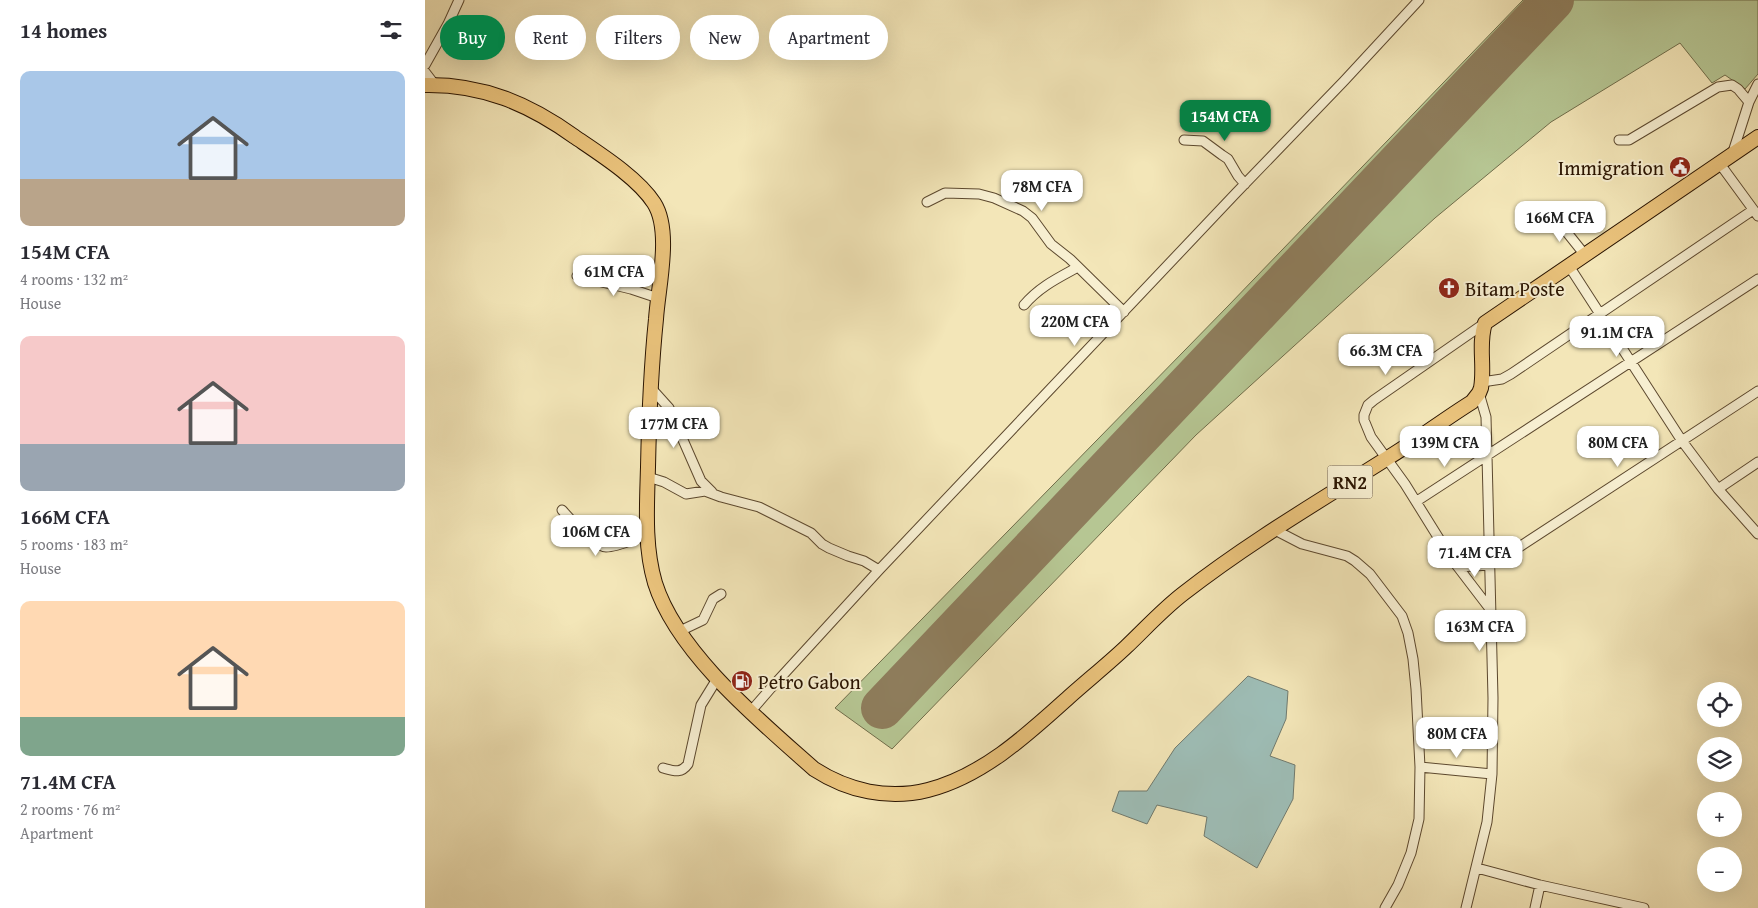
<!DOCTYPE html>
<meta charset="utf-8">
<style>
body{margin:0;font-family:"Gentium Book Plus",serif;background:#f2f2f3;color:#2b2b33;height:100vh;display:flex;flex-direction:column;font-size:19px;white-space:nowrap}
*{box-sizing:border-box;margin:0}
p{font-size:16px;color:#7c7c81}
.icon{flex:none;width:28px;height:28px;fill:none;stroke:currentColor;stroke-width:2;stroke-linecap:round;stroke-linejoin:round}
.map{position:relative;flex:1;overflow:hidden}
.panel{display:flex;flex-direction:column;background:#fff;width:425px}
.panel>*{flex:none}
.guide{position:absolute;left:15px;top:15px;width:475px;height:45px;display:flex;gap:10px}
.fabs{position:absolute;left:1272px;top:682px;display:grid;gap:10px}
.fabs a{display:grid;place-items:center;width:45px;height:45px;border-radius:50%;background:#fff;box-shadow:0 5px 20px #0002;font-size:25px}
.price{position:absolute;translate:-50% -42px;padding:0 11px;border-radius:10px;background:#fff;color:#222;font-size:16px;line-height:32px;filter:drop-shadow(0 1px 2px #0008)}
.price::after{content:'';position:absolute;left:50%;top:30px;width:15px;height:11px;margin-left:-8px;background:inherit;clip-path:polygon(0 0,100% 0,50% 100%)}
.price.active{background:#0b8043;color:#fff}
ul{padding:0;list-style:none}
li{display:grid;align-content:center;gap:10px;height:265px;padding:0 20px}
li span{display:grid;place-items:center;height:155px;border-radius:10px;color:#555}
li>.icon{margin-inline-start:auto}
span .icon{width:90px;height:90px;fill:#fffc;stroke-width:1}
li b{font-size:21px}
h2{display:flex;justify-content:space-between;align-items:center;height:60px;padding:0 20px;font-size:21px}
.tag{padding:0 18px;border-radius:22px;background:#fff;box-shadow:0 5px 20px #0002;font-size:18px;line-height:45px}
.tag.active{background:#0b8043;color:#fff}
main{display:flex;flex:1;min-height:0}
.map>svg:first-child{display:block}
.green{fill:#b6c693;stroke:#706d4a}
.water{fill:#9ebeb7;stroke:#707a6e}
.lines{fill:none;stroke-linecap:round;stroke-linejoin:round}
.runway{stroke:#8e7d5c;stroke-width:42}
.minor-casing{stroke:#5c482e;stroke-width:11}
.highway-casing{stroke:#2a1400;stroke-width:16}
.minor{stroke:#f7efd1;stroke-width:9}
.highway{stroke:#eac37c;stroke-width:14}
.labels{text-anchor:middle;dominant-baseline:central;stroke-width:4;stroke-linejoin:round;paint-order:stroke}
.shield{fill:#f7efd1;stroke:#68563f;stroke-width:1}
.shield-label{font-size:19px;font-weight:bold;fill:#2a1400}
.poi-label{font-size:20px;fill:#2a1400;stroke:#f7efd1;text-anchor:start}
</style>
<main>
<section class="panel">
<h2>14 homes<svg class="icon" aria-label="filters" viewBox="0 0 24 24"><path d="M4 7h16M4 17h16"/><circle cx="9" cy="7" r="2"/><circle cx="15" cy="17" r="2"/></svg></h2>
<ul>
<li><span style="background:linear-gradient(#a9c7e8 70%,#b9a48a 0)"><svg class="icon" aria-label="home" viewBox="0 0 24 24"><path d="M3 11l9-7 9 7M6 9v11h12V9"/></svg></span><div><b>154M CFA</b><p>4 rooms · 132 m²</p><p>House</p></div></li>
<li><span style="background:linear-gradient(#f6c9c9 70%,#9aa5b1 0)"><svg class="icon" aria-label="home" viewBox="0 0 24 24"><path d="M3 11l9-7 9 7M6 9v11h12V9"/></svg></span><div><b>166M CFA</b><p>5 rooms · 183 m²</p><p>House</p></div></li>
<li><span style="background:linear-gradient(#ffd9b3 75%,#7fa58c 0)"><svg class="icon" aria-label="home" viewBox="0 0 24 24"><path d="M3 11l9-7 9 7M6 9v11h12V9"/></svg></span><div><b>71.4M CFA</b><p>2 rooms · 76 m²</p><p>Apartment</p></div></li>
</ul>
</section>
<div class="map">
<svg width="1333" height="908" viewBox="0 0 1333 908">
<rect width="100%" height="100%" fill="#f3e6b8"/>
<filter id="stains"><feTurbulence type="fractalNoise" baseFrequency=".004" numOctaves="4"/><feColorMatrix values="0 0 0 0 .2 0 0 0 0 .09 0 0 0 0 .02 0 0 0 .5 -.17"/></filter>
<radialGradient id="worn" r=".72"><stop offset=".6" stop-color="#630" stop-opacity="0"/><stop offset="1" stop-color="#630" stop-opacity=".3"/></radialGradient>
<path class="green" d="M1098,0h235v74l-13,15 -20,-14 -13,8 -32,-40 -129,79 -116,96 -239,217 -304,314 -57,-41 393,-402z"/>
<path class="water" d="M823,676l40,15 -2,28 -16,37 25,9 -2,34 -36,69 -53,-32 3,-19 -50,-12 -10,19 -35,-13 7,-20h28l28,-43z"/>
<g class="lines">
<path class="runway" d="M457,708l671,-708"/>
<g class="minor-casing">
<path id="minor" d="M0,65l23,-41 11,-24
M0,72l10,13
M759,140l19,1 19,14 6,4 10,17 7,8
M1194,140h10l89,-53 14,-2 6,4 11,13
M1307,155l17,-53 9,-18
M1295,164l38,52
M502,202l18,-9 34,1 15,4 29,13 9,7 19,26 19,15 54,53
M1128,215l32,40
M1144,266l113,175 36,48 40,45
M152,276l54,13 27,9
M599,305c15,-18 34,-27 54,-38
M1060,323l-111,77 -6,5 -4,10v5l7,17 34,47 46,74 39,51
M1057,382l20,-3 9,-5 242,-164
M226,388l18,20 32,73 11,11
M223,477l16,5 22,12 19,-3 16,6 38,10 52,26 11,11 7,4 19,8 16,5 15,9
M1293,489l40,-27
M992,501l341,-222
M137,510c8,9 33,37 44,37 12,0 30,-9 41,-12
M850,530l27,14 45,12 8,5 15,13 32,42 6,17 5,26 3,30 4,78 -1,52 -8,34 -13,32 -13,23
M1034,567l31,-2 17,-10 251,-164
M255,631l23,-11 10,-21 8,-5
M326,711l20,-23 108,-118 357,-377 108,-112 75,-81
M995,767l72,7
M238,768c11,3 18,6 25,-4l13,-59 16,-26
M1052,868l63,17 104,23
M1041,908l21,-86 5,-48 1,-76 -6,-242 -1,-39 -7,-24
M1110,908l5,-23"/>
</g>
<g class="highway-casing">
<path id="highway" d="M0,85c58,-1 104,19 150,52 25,17 63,41 79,66 18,28 4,84 2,116 -5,49 -7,98 -8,148 -1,38 -4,79 7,116 22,70 105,138 159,186 34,22 74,31 114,21 55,-14 100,-56 141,-93 19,-17 39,-33 57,-50 19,-18 37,-38 58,-54 64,-50 134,-91 202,-134 30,-18 57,-39 86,-57l7,-9 2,-5c4,-22 -3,-44 4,-65l273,-186"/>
</g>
<use href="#minor" class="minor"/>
<use href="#highway" class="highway"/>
</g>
<defs>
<g id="civic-disc" transform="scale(1.125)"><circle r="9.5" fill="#8f2418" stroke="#f7efd1"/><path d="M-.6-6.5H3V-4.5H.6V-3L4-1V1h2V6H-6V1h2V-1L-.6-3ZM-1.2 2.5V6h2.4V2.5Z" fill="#fff"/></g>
<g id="church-disc" transform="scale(1.125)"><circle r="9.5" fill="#8f2418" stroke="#f7efd1"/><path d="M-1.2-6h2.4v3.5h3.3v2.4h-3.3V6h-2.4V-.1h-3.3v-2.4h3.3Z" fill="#fff"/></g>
<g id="fuel-disc" transform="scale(1.125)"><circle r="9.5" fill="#8f2418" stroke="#f7efd1"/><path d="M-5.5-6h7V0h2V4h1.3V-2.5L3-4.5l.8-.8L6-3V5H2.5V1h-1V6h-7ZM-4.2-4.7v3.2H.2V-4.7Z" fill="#fff"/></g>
</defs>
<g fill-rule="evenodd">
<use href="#civic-disc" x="1255" y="167"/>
<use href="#church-disc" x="1024" y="288"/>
<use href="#fuel-disc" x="317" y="681"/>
</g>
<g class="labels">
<rect class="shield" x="902.5" y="465.5" width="45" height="33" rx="4"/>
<g class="shield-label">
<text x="925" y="482">RN2</text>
</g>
<g class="poi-label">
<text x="1239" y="167" text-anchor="end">Immigration</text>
<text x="1040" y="288">Bitam Poste</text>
<text x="333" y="681">Petro Gabon</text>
</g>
</g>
<rect width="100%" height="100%" filter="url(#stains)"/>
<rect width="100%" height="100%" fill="url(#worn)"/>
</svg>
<div class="fabs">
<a><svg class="icon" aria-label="locate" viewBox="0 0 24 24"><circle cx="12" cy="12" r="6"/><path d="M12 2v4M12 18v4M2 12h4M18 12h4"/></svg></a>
<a><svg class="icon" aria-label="layers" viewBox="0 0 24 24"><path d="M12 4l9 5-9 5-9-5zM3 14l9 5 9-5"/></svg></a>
<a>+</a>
<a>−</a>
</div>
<b class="price active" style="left:800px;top:142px">154M CFA</b>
<b class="price" style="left:617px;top:212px">78M CFA</b>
<b class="price" style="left:1135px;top:243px">166M CFA</b>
<b class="price" style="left:189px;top:297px">61M CFA</b>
<b class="price" style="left:650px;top:347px">220M CFA</b>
<b class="price" style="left:1192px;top:358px">91.1M CFA</b>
<b class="price" style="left:961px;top:376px">66.3M CFA</b>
<b class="price" style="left:249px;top:449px">177M CFA</b>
<b class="price" style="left:1020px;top:468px">139M CFA</b>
<b class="price" style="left:1193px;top:468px">80M CFA</b>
<b class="price" style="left:171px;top:557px">106M CFA</b>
<b class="price" style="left:1050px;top:578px">71.4M CFA</b>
<b class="price" style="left:1055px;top:652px">163M CFA</b>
<b class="price" style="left:1032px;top:759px">80M CFA</b>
<div class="guide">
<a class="tag active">Buy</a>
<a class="tag">Rent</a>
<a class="tag">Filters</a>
<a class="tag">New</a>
<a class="tag">Apartment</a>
</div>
</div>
</main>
